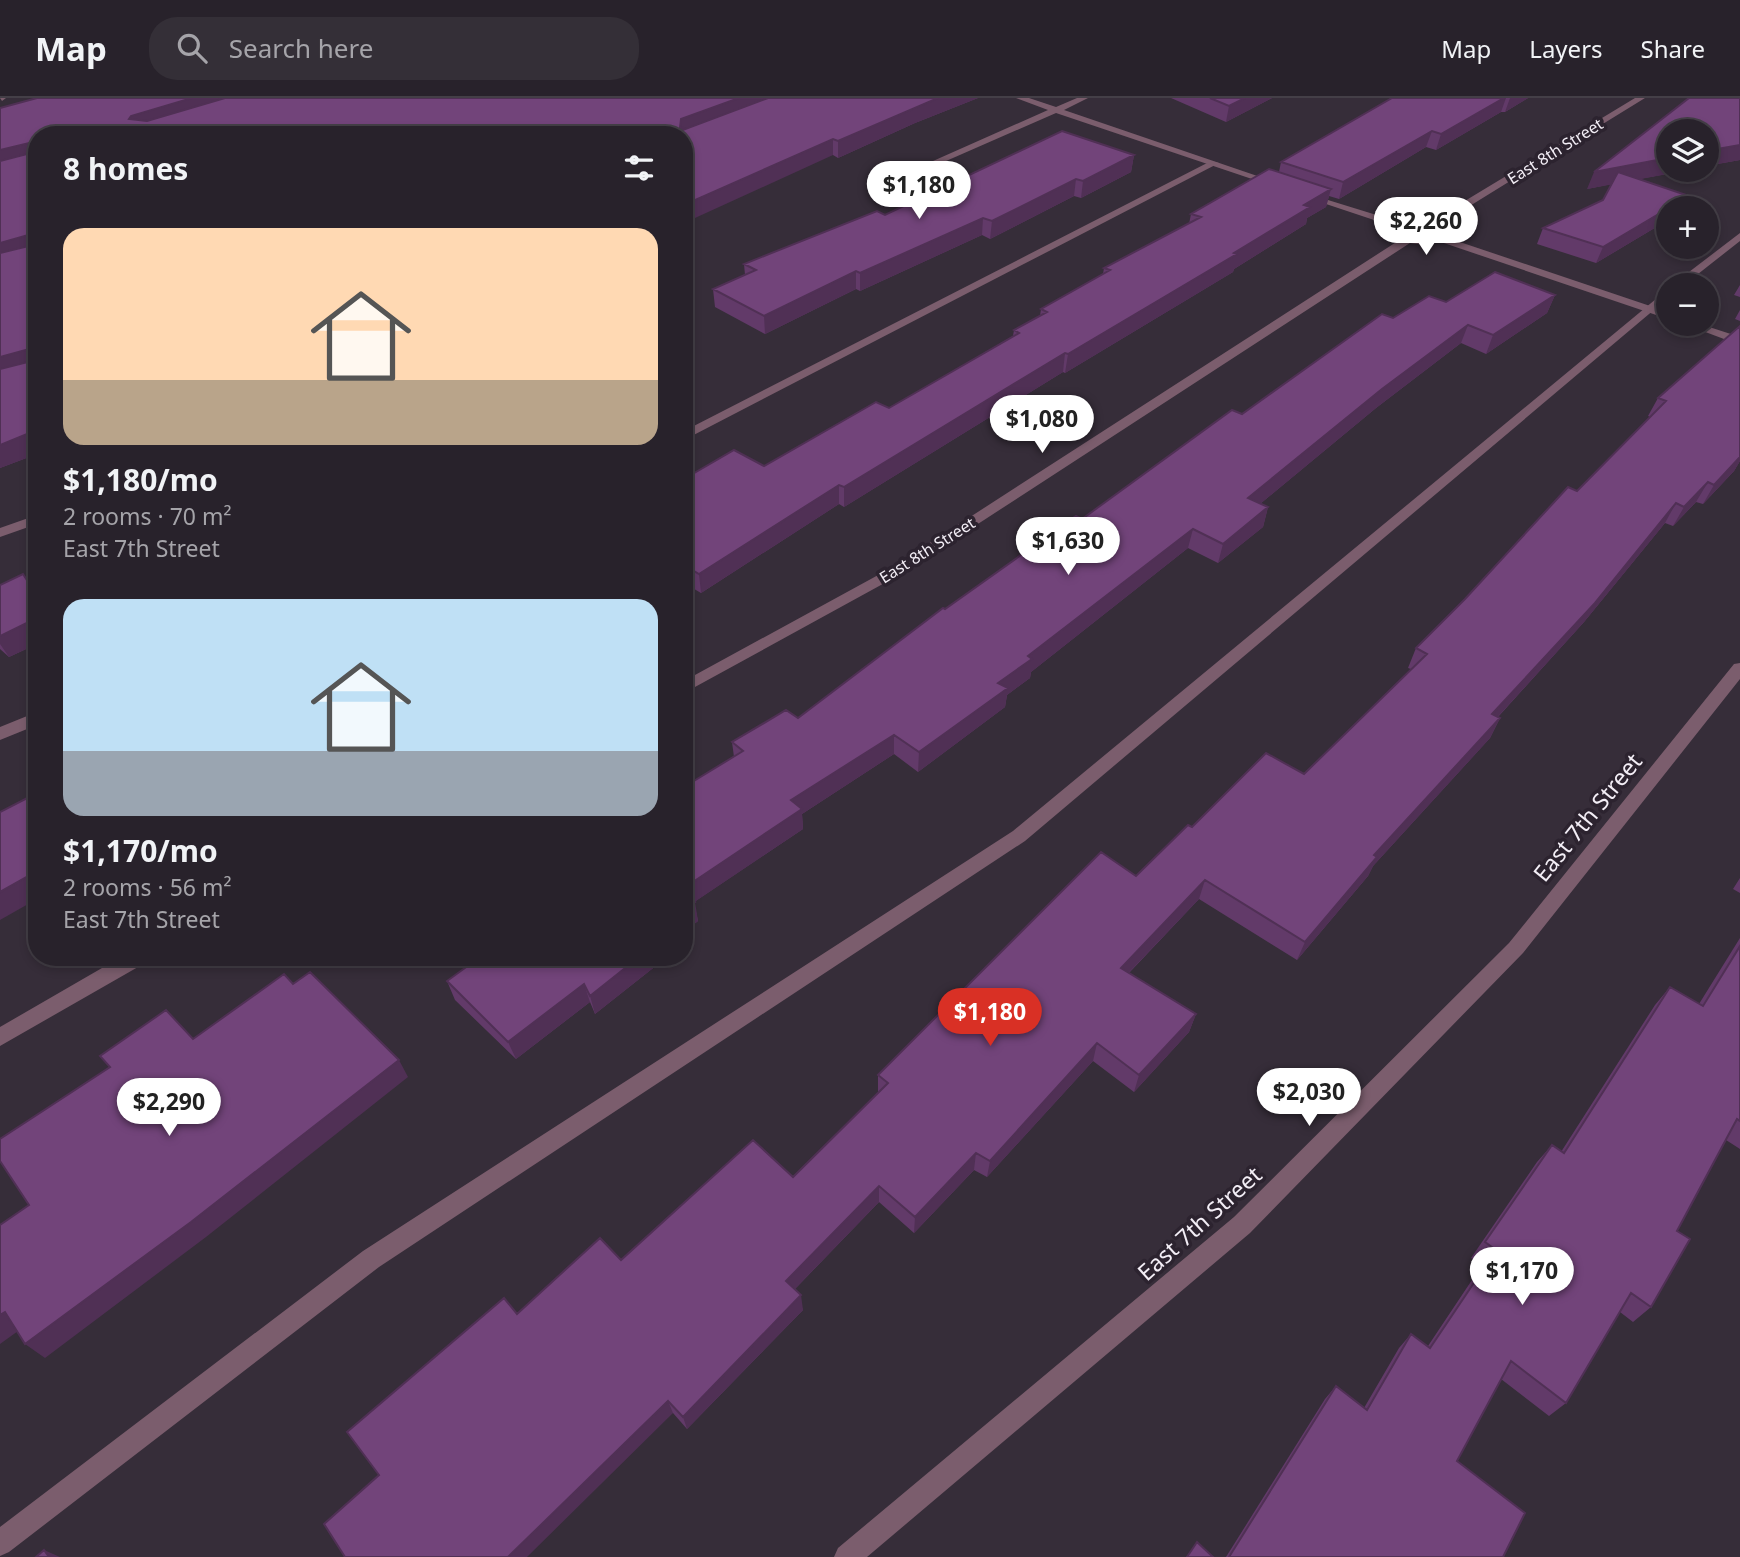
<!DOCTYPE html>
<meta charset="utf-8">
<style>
body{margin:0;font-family:"Noto Sans",sans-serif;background:#342f37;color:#f1f3f6;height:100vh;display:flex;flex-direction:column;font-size:26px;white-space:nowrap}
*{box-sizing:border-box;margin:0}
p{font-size:23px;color:#a5a4a9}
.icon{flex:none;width:38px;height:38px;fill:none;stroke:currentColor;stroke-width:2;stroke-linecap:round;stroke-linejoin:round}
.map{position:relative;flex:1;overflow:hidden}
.details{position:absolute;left:28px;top:28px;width:665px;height:840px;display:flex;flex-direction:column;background:#28222b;border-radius:28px;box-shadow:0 4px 10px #0003,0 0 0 2px #443f47}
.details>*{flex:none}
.controls{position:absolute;left:1656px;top:21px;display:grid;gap:14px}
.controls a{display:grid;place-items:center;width:63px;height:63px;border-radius:50%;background:#28222b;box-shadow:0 4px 10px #0003,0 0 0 2px #443f47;font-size:35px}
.price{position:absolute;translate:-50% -60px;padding:0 16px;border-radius:24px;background:#fff;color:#222;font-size:23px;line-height:46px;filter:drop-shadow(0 2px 4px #0008)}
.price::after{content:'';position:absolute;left:50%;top:42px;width:21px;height:16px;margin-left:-10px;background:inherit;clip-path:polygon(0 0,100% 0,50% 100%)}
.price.current{background:#d93025;color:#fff}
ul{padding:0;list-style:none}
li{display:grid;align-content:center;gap:14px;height:371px;padding:0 35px}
li span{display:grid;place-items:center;height:217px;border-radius:21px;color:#555}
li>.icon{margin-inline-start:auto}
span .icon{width:126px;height:126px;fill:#fffc;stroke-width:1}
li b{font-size:30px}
h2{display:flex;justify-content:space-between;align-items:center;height:84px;padding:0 35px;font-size:30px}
header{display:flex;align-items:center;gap:42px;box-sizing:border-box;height:98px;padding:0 35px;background:#28222b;border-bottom:2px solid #443f47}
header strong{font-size:33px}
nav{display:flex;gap:38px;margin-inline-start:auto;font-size:24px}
.search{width:490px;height:63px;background:#342f37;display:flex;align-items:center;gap:18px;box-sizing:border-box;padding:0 24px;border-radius:28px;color:#a5a4a9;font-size:26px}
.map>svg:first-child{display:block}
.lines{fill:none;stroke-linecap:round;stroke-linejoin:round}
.service{fill:#7b5d6d;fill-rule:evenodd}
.minor{fill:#7b5d6d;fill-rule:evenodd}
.wall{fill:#623a69}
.shaded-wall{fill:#503055}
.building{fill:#72447a;stroke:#503055;stroke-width:2}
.labels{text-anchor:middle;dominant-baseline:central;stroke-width:7;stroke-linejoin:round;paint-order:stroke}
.far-street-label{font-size:16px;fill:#f3eef6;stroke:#2c232f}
.near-street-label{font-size:23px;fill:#f3eef6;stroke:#2c232f}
</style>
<header>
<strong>Map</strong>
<div class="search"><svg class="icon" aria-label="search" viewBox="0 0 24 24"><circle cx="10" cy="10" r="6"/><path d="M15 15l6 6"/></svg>Search here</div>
<nav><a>Map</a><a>Layers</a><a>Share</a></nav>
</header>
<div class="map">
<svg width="1740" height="1459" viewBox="0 0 1740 1459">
<rect width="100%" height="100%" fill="#362d39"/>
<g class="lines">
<path class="service" d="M1211,63l8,2 -535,277v-9z
M1740,135v8l-56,44h-12z
M1668,191v9l-643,543 -646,426 -370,285 -9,4v-29l363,-276 650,-420z
M37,614v13l-37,15v-13z"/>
<path class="minor" d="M0,0h6l-4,3z
M1016,0h13l27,9 21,-9h11l-24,12 217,74 -8,2 -217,-73 -151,66 -8,-2 151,-67z
M1635,0h10l-206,127 8,9 -2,3 223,75v7l-230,-78 -13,4 -15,-2 -509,331 -217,119v-12l207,-113 510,-329 -10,-8 1,-5 -90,-30v-4l94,29 15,-3 19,4zM1411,126l18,3 7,7c-13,8 -25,4 -36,-5z
M1684,226h16l40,13v8z
M37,417v9l-37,13v-9z
M1740,565v16l-217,274 -273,280 -383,324h-33l4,-9 396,-331 275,-274 225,-279z
M121,859h26l-2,6 -145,83v-19z"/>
</g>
<path class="wall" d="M37,0h941l-63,25 -77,35 -5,-3 -149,-20h-647v319l-37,14v-360z
M1171,0h101l-46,24z
M1392,0h136l-23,14h-4l-65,38 -10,-3 -87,52 -10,-3 -3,11 -19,11 -1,6 -72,45 -1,3 -168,101 -2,-1 -219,135 -5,-3 -138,89 -17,-10v-104l80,-13 125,-58 124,-72 1,-6 26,-14 1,-7 62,-35 1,-6 85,-44 2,-10 88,-42 2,-10z
M1740,0v62l-34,6v-35l-38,39h21l-50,9 50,17 -6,12h-15v12l-72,43 -59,-19 6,-16 60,-28 9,-16 -25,5z
M1134,57l-3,17 -50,26 -7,-2 -84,43 -8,-4 -122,56 -4,-2 -91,45 -50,-27 -2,-18 32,-14 -1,-11 141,-49z
M1740,187v12l-6,-2z
M1555,197l-8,18 -61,41 -25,-11 -85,65 -116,96 8,3 -5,20 -45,36 -30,-15 -157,124 -1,6 -23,17 -2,12 -87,65 -24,-18 -92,60 1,15 -109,73 4,19 -14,11v-145l50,-30 -2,-15 66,-24 147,-109 297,-195 151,-96 53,-16z
M1740,212v11l-5,-2z
M1740,228v135l-6,10 -31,33 -7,-2 -23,24 -8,-3 -81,99 -86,95 2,1 -10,20 -117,128 -5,10 -71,84 -98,-61 -70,74 67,41 -7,18 -55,60 -41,-31 -106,116 -13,-7 -60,63 -35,-31 -84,87 8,21 -116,119 -14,-16 -294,62 138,-161 104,-54 172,-83 85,-84v-18l258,-199 56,-49 112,-53 107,-105 -3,-1 8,-20 161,-157 73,-74 -2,-1 10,-18z
M0,487l37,11v48l-28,13 -9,-8z
M1740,780v15l-7,-4z
M1740,840v211l-14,-9 -49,91 -26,76 -18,15 -13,-10 -54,91 -17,13 -48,-37 -44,82 46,96h-277l99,-158 11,-13 28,22 35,-60 12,-14 17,12 54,-81 -11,-7 66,-96 15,-17 9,7 94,-147 15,-18 29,17z
M480,859h181l1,4 -67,53 -5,-12 -74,57 -61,-59 -8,-19z"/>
<path class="shaded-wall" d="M192,0h59l-114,34 -8,-13 2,-3z
M739,0h44l-99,37 -4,-7 1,-9z
M938,0h40l-63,25 -77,35v-17z
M1245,0h27l-46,24 3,-16z
M1504,0h2l-5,14 -65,38 5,-16z
M1510,0h18l-23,14z
M1432,33l-6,16 -87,52 4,-17z
M833,41v16l-149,68v-18z
M29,45l7,16 -36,9v-18z
M1740,47v15l-34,6v-15z
M1134,57l-3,17 -50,26 2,-17z
M1668,60v12h21l-102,19 7,-17z
M1076,81l-2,17 -84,43 2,-18z
M1331,91l-5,18 -19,11 -1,6 -72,45 -1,3 -168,101 3,-19 166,-101 70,-48z
M1689,98l-6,12h-14z
M1668,111v11l-72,43 7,-16z
M983,120l-1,17 -122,56v-18z
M28,137l8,17 -36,11v-20z
M856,173v18l-91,45 -1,-18z
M1555,197l-8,18 -61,41 7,-19z
M1468,227l-7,18 -85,65 -133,110 5,-20 134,-109z
M29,251l8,15 -37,14v-21z
M1065,255l-2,19 -219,135v-20z
M37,332v24l-37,14v-23z
M1740,359v4l-6,10 -31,33 11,-19z
M1708,384l-12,20 -23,24 11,-19z
M839,387v19l-138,89 -2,-19z
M1676,405l-11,20 -81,99 -102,112 10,-20z
M1268,409l-5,20 -45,36 5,-19z
M1193,431l-5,19 -157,124 -1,6 -23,17 -2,12 -87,65 1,-20 109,-96z
M37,520v26l-28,13 -9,-13v-8z
M1500,620l-10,20 -117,128 -5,10 -71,84 8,-18 69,-87z
M894,637v19l-92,60 1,15 -119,80v-21l107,-88z
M37,773v28l-37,21v-28z
M1205,782l-6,19 -83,87 5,-18z
M695,804l3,19 -14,11v-21z
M639,859h22l1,4 -67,53 -5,-18z
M584,886l6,18 -74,57 -8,-17z
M1196,916l-7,18 -55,60 5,-17z
M1097,945l-4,18 -106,116 3,-16z
M399,962l9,17 -202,160 -161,121 -20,-14z
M976,1055l-2,17 -60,63 1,-16z
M879,1088v16l-91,94 -2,-15z
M801,1197l2,15 -116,119 -4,-12z
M5,1214l20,14 -25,18v-29z
M668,1303l5,12 -146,144h-19z
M44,1452l16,7h-11z"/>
<path class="building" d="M37,0h155l-61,18 -2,3 18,2 78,-23h514l-58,21 -1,9 3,2 85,-32h170l-100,43 -5,-2 -149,66v-70h-647v295l-37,15v-76l28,-7 1,-13 -29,8v-104l29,-7 2,-9 -3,-2 -28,8v-82l31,-8 1,-8 -3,-2 -29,7v-42z
M1210,0h35l-16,8z
M1392,0h112l-63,36 -9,-3 -89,51 -62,-20z
M1689,0h51v47l-34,6v-20h-38v27l-74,14z
M1062,33l72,24 -51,26 -7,-2 -84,42 -9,-3 -123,55 -4,-2 -92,45 -51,-27 43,-19 -12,-6 133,-53 8,4z
M1269,71l62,20 -27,16 6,2 -76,46 3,1 -169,100 -3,-1 -221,134 -5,-2 -140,89 -15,-9v-86l50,-29 30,16 112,-64 13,6 130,-75 -5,-3 33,-18 -6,-3 69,-39 -6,-2 97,-51 -10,-3z
M1618,74l71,24 -86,51 -60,-19 60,-28z
M1495,174l60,23 -62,40 -25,-10 -86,64 -134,109 20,9 -45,37 -30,-15 -165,127 4,3 -34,24 10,5 -89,64 -25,-17 -103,65 11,9 -118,79v-101l59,-36 -11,-9 54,-32 12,8 145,-110 2,1 131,-93 6,3 150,-109 10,4 140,-100 11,4 36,-22 17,6z
M1740,228v131l-26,28 -6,-3 -24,25 -8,-4 -81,100 -103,111 8,4 -126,137 3,2 -72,85 -100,-62 -84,88 75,46 -57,61 -42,-32 -107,118 -14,-8 -61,64 -36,-31 -93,95 15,14 -118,122 -15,-16 -160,156h-163l-21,-33 55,-49 -32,-43 157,-134 13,16 83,-76 21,22 132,-120 40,37 95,-94 -10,-8 223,-223 35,24 52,-51 4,2 74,-74 38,21 123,-120 -11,-6 49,-49 103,-112 9,4 89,-90 -8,-3z
M23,476l14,22v22l-37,18v-51z
M37,695v78l-37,21v-80z
M684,796l11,8 -11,9z
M1740,848v175l-3,-2 -60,112 13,8 -39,68 -20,-14 -65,110 -55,-42 -54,100 68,52 -22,44h-274l107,-171 31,24 44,-76 19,14 66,-98 -11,-8 67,-97 12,8 106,-166 33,19z
M480,859h159l-49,39 -6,-12 -76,58 -61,-61z
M310,874l89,88 -208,162 -166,122 -20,-32 -5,3v-90l29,-20 -29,-44v-22l110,-72 -10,-11 66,-46 27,29 91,-65 9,10z
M1197,1444l16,15h-26z
M44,1452l5,7h-13z"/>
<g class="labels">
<g class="far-street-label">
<text transform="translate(1555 53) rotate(-32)">East 8th Street</text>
<text transform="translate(927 452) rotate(-32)">East 8th Street</text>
</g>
<g class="near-street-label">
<text transform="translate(1587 719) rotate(-51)">East 7th Street</text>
<text transform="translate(1199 1125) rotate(-42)">East 7th Street</text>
</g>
</g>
</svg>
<div class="controls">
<a><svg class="icon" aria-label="layers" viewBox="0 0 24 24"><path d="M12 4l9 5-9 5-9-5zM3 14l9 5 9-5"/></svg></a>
<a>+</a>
<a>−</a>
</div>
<b class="price" style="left:919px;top:123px">$1,180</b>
<b class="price" style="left:1426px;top:159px">$2,260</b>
<b class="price" style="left:1042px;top:357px">$1,080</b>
<b class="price" style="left:1068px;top:479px">$1,630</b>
<b class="price current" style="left:990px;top:950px">$1,180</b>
<b class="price" style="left:1309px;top:1030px">$2,030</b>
<b class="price" style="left:169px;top:1040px">$2,290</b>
<b class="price" style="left:1522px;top:1209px">$1,170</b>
<section class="details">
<h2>8 homes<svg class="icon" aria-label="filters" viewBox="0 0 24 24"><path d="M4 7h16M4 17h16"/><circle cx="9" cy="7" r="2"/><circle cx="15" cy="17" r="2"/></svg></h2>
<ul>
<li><span style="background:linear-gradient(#ffd9b3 70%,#b9a48a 0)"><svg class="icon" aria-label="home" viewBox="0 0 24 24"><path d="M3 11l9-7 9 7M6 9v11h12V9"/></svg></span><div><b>$1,180/mo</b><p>2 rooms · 70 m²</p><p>East 7th Street</p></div></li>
<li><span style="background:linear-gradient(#bfe0f5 70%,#9aa5b1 0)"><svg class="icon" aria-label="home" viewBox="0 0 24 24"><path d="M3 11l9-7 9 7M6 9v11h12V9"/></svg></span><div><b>$1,170/mo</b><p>2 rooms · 56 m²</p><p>East 7th Street</p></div></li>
</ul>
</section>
</div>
